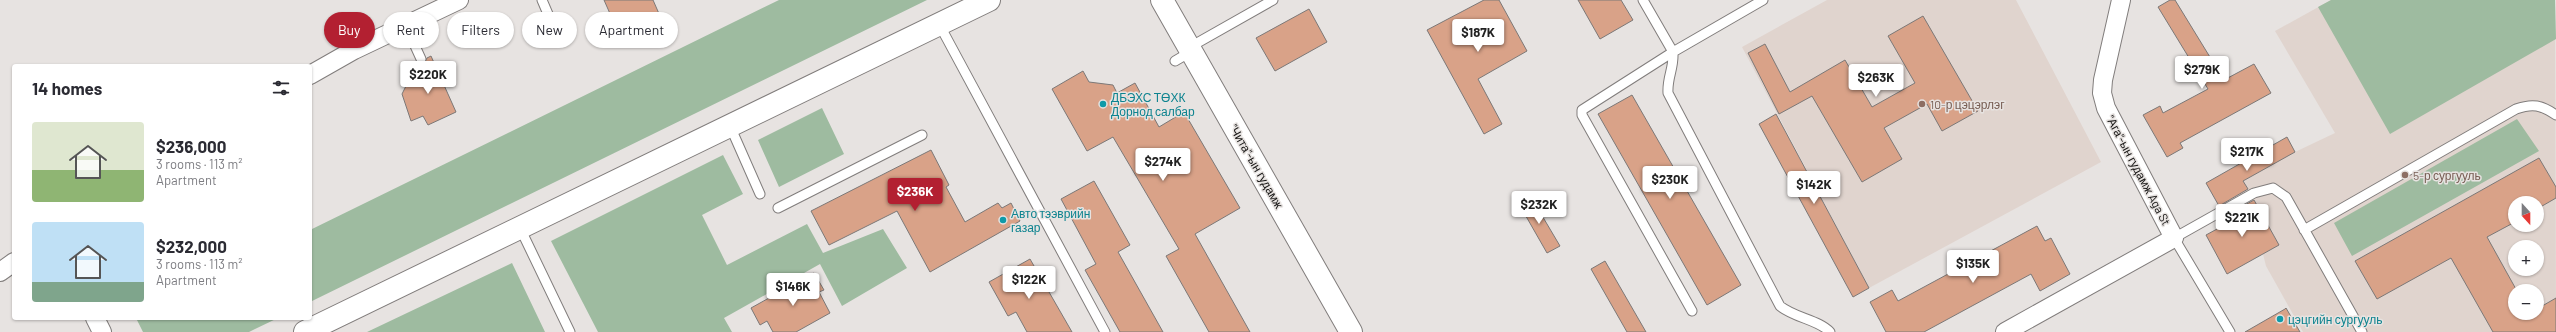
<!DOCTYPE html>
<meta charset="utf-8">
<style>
body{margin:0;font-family:Barlow,sans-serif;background:#f7f7f7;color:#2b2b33;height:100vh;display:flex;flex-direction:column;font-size:15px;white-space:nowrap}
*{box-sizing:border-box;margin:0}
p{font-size:13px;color:#7c7c81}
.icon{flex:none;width:22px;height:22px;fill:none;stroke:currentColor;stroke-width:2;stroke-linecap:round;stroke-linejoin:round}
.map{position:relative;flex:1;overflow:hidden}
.panel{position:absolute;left:12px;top:64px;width:300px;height:256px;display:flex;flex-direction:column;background:#fff;border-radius:4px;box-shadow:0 1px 3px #0004}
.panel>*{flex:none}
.hud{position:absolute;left:324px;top:12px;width:380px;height:36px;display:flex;gap:8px}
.needle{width:26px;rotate:159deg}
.tools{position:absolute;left:2508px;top:196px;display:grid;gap:8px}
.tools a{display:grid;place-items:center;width:36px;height:36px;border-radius:50%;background:#fff;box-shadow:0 1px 3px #0004;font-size:20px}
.price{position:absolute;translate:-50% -34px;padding:0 9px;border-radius:4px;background:#fff;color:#222;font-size:13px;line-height:26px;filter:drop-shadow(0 1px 2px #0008)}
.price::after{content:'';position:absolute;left:50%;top:24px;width:12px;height:9px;margin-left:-6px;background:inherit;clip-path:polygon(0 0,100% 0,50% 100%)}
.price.active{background:#b32031;color:#fff}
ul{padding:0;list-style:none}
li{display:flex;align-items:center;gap:12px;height:100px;padding:0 20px}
li span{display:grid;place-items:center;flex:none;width:112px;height:80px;border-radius:4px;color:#555}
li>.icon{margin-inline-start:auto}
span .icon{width:48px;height:48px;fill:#fffc;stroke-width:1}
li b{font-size:17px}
h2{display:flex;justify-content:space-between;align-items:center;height:48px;padding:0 20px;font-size:17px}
.pill{padding:0 14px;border-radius:18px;background:#fff;box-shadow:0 1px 3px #0004;font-size:14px;line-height:36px}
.pill.active{background:#b32031;color:#fff}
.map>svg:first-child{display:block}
.built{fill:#e0d4ce;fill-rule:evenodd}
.green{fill:#9ebba0}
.building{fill:#d9a288;stroke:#7c7877}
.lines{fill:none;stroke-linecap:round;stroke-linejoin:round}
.lane-casing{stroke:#817d7c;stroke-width:11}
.street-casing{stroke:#817d7c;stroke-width:20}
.secondary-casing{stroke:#817d7c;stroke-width:24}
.highway-casing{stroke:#817d7c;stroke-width:24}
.lane{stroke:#fff;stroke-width:9}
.street{stroke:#fff;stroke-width:18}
.secondary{stroke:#fff;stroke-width:22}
.highway{stroke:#fff;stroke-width:22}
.culture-dot{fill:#0f9aa8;stroke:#e7e3e1;stroke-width:1.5}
.education-dot{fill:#8d6e63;stroke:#e7e3e1;stroke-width:1.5}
.labels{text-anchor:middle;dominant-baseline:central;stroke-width:3;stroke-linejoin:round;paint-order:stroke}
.culture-label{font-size:12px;fill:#0d838f;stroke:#e7e3e1;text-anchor:start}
.education-label{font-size:12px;fill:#785e54;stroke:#e7e3e1;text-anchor:start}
.street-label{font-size:12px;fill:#151413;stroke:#e7e3e1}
</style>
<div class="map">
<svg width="2556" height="332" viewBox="0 0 2556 332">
<rect width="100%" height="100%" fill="#e7e3e1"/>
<path class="built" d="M1827,0h189l85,162 -232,126 -127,-241z
M2331,0h224l1,332h-253l-37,-66 -3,-12 16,-9 -21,-38 -17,9 -27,-19 81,-45 40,-19 -60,-102zM2515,203h22v22h-22zM2515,247h22v22h-22zM2515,291h22v22h-22z"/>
<path class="green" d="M779,0h148l-617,302v-72z
M2331,0h224l1,39 -166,95 -72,-127z
M822,108l22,46 -65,33 -21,-47z
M2517,119l22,32 -187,105 -18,-33z
M723,155l20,39 -41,21 25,50 80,-41 16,29 60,-24 24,39 -65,38 -22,-42 -96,54 8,14h-134l-47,-91z
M512,263l33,69h-178z
M136,318h142l-29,14h-106z"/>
<path class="building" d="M604,0h49l7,16 -29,13 -4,-10 -12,6z
M1484,0h15l28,51 -49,28 24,45 -18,10 -57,-104z
M1578,0h43l12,20 -33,19z
M2170,0h5l49,80 30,-16 17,29 -91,50 3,5 -16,9 -24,-42 17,-9 3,7 45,-24 -50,-82z
M1309,9l18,33 -52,29 -19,-33z
M1923,16l55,95 -36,20 -15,-27 -43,24 18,31 -40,23 -50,-86 -33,18 -31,-61 17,-9 25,48 55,-32 27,47 43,-24 -27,-47z
M431,56l25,56 -28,13 -5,-9 -12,5 -9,-27 4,-8 12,-9 -6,-13 4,-2 7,3 4,-7z
M1083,71l6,11 24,3 4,8 18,-10 24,44 25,-15 56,96 -45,26 55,98h-41l-43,-76 13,-7 -66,-112 -26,14 -35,-62z
M1632,95l109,190 -34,20 -109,-191z
M1776,114l93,174 -16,9 -94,-173z
M2287,137l8,15 -52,29 5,8 -29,17 -13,-23z
M931,150l18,35 -3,2 19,35 33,-19 4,5 9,-5 9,18 -90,51 -33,-61 -68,34 -18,-34z
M2539,158l17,29v11l-19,11v-6h-22v19l-28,15 30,54h-2v22h22v-4l19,-11v34h-63l-42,-74 -74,41 -22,-38z
M1094,181l36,64 -12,7 45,80h-43l-35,-62 11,-6 -35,-65z
M1531,197l29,49 -13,7 -28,-49z
M2254,200l25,45 -52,29 -21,-39 22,-12 -3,-7z
M2037,226l8,15 6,-3 19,36 -30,17 -9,-17 -107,58h-38l-16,-30 22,-12 6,11z
M1030,259l42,73h-45l-11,-20 -8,4 -19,-34z
M1605,261l41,71h-19l-36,-63z
M814,273l10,17 -5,2 11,21 -34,19h-23l-6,-11 -7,4 -9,-17z
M2286,308l14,24h-55l40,-23z"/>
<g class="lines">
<g class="lane-casing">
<path id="lane" d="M542,0l12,28
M1643,0l30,52 90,-52
M939,24l166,308
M406,26l15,33
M1190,47l83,-47
M1673,52c1,17 -6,25 -5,41l112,213c15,12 39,14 50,26
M1673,52l-91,58v5l110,196
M1175,61l17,-10
M730,126l30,68
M778,208l144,-73
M520,228l50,104
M2304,230l212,-121c17,-6 25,-4 40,6
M2230,332l-56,-94 80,-45 19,-5 13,9 76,135"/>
</g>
<g class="street-casing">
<path id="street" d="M310,75l44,-25 105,-50
M0,272l14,-10
M95,318l7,14
M2005,332l169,-94 -68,-130 -4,-15 1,-13 18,-80"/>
</g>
<g class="secondary-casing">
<path id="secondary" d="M1162,0l189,332"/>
</g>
<g class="highway-casing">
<path id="highway" d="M305,332l684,-332"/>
</g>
<use href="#lane" class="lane"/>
<use href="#street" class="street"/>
<use href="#secondary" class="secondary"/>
<use href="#highway" class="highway"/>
</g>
<g class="culture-dot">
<circle cx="1103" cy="104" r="4"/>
<circle cx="1003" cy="220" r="4"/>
<circle cx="2280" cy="319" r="4"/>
</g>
<g class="education-dot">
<circle cx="1922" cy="104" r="4"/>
<circle cx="2405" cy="175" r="4"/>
</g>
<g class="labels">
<g class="culture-label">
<text x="1111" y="97">ДБЭХС ТӨХК<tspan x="1111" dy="14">Дорнод салбар</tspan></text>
<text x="1011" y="213">Авто тээврийн<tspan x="1011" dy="14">газар</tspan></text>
<text x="2288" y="319">цэцгийн сургууль</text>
</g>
<g class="education-label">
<text x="1930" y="104">10-р цэцэрлэг</text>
<text x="2413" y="175">5-р сургууль</text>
</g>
<g class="street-label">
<text transform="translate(1257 166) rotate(60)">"Чита"-ын гудамж</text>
<text transform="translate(2139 170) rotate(62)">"Ага"-ын гудамж Aga St</text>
</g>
</g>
</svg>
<div class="tools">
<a><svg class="needle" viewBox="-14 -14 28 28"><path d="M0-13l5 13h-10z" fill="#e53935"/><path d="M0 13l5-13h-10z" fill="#7c7c81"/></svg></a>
<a>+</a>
<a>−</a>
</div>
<b class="price" style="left:1478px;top:53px">$187K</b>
<b class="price" style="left:2202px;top:90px">$279K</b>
<b class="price" style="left:428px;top:95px">$220K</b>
<b class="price" style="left:1876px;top:98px">$263K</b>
<b class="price" style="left:2247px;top:172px">$217K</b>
<b class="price" style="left:1163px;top:182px">$274K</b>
<b class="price" style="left:1670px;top:200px">$230K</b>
<b class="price" style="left:1814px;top:205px">$142K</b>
<b class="price active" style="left:915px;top:212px">$236K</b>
<b class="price" style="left:1539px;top:225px">$232K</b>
<b class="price" style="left:2242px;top:238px">$221K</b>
<b class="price" style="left:1973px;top:284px">$135K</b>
<b class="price" style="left:1029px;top:300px">$122K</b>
<b class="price" style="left:793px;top:307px">$146K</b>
<div class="hud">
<a class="pill active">Buy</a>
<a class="pill">Rent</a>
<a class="pill">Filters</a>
<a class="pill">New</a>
<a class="pill">Apartment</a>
</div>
<section class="panel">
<h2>14 homes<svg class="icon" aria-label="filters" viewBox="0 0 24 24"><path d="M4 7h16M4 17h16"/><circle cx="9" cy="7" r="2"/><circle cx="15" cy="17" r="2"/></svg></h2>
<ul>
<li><span style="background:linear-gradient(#dfe7d0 60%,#8fb573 0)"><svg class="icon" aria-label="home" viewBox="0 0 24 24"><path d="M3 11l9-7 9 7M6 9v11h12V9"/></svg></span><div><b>$236,000</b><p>3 rooms · 113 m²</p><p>Apartment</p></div></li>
<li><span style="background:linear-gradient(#bfe0f5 75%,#7fa58c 0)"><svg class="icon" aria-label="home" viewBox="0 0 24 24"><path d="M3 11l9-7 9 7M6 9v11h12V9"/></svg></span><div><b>$232,000</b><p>3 rooms · 113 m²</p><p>Apartment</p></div></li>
</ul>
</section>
</div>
